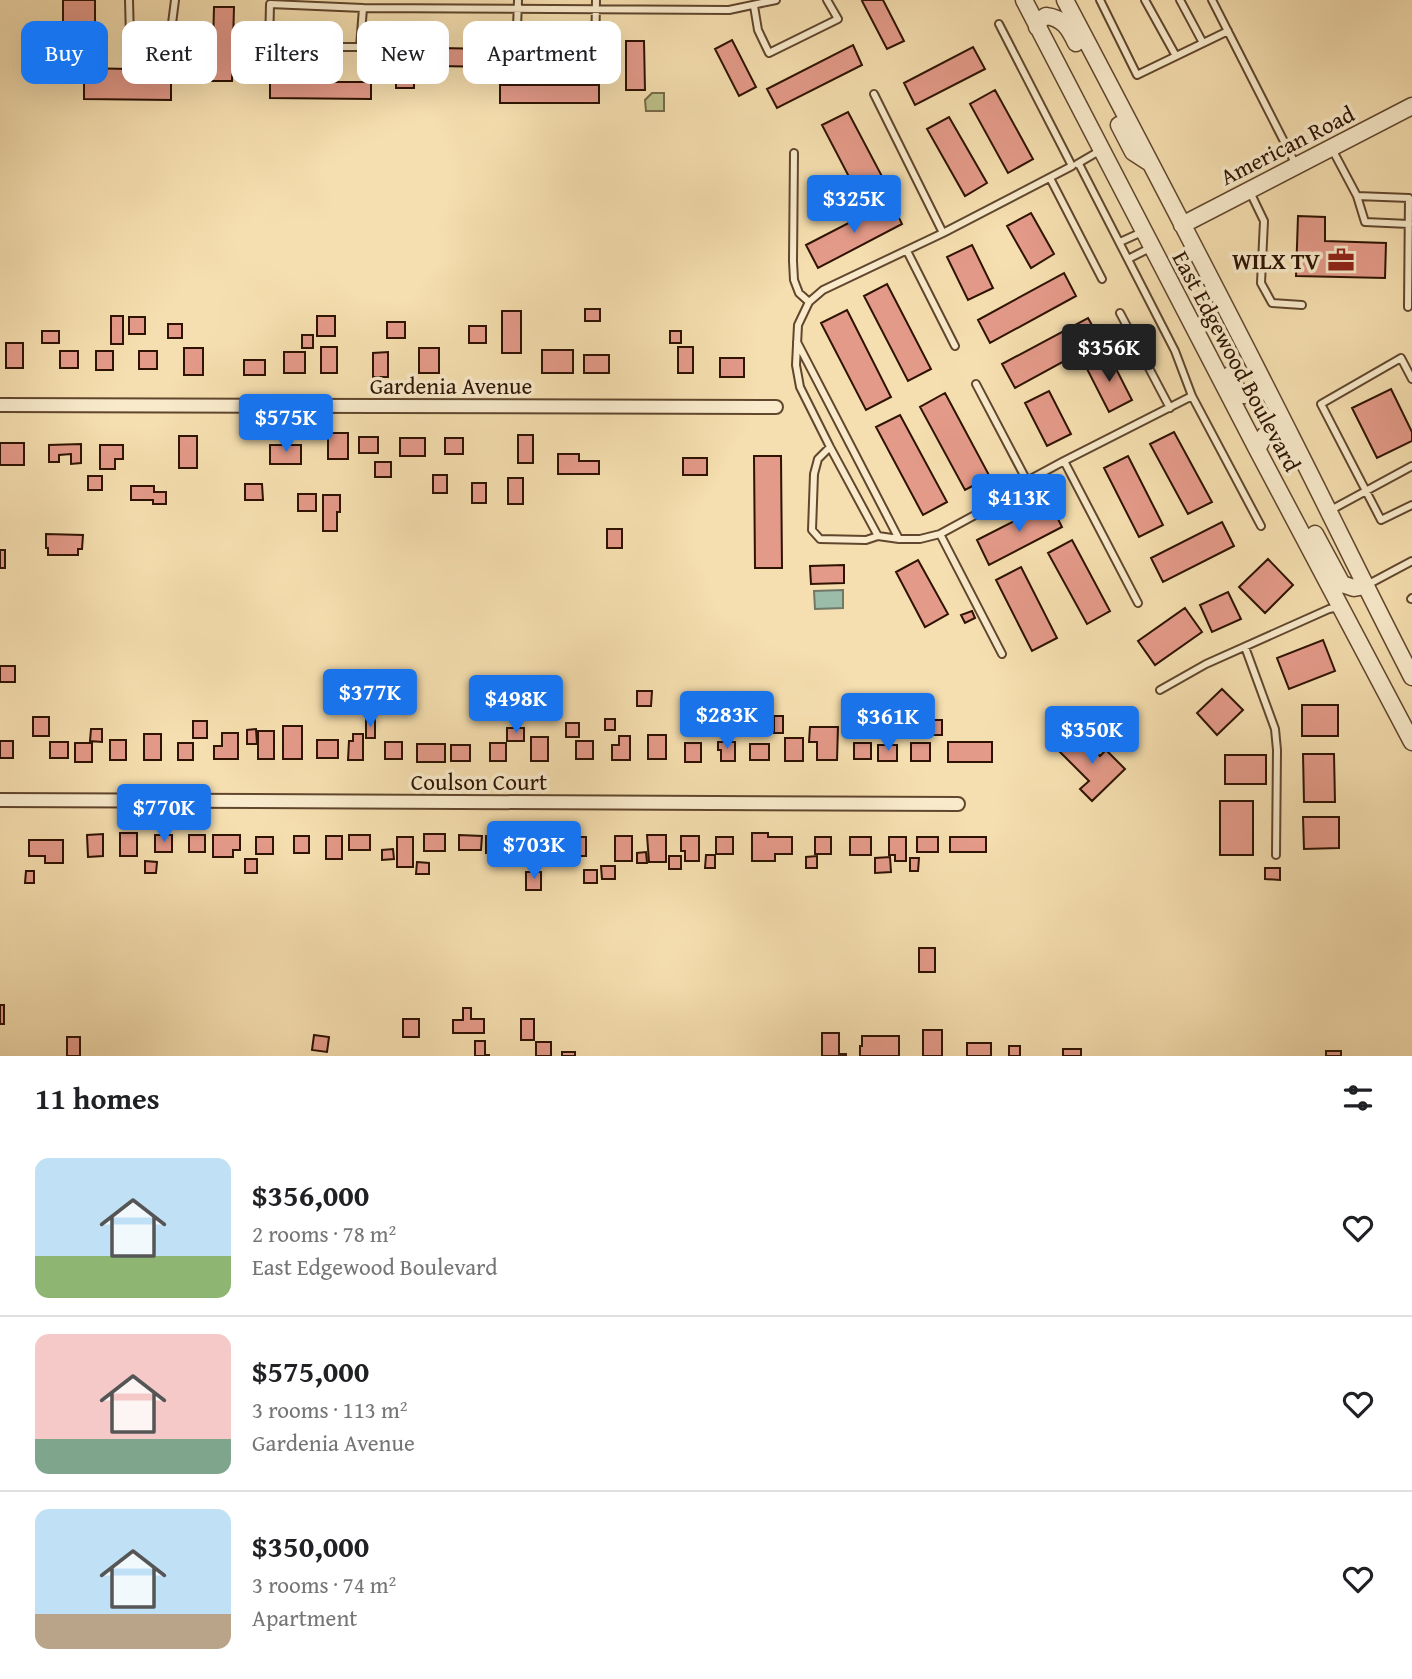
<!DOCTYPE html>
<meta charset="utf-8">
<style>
body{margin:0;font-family:"Gentium Book Plus",serif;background:#f2f2f2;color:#202124;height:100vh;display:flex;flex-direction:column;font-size:26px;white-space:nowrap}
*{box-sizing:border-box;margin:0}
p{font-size:23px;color:#757577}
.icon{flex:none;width:38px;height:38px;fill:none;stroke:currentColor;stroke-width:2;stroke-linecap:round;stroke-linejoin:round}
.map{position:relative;height:1056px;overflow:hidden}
.details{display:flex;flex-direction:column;background:#fff;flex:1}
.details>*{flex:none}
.hud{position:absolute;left:21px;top:21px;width:700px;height:63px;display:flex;gap:14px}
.price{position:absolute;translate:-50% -60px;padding:0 16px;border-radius:7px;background:#1a73e8;color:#fff;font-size:23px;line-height:46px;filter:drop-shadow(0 2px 4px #0008)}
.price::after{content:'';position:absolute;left:50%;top:42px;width:21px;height:16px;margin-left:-10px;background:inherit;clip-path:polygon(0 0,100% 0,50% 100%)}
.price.on{background:#222;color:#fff}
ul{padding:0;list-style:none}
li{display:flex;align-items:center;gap:21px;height:175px;padding:0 35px}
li+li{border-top:2px solid #e0e0e0}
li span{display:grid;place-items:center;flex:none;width:196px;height:140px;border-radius:14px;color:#555}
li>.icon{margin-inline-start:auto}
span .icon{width:84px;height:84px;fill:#fffc;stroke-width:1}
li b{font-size:30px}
h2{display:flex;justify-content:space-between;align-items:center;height:84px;padding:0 35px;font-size:30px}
.chip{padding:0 24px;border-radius:14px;background:#fff;box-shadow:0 7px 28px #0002;font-size:24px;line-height:63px}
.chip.on{background:#1a73e8;color:#fff}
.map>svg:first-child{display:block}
.green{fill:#bdc18a;stroke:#766a46;stroke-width:2}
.water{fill:#9cbcaa;stroke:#707867;stroke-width:2}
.building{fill:#e49a89;stroke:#2e1302;stroke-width:2}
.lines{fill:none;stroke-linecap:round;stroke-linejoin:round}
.service-casing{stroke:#60462d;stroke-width:10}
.minor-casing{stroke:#60462d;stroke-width:16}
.tertiary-casing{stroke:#60462d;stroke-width:19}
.service{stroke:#f8eacb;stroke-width:6}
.minor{stroke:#f8eacb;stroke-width:12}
.tertiary{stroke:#f8eacb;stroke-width:16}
.labels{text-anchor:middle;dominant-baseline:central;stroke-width:7;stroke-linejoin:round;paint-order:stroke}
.street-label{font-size:23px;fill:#2e1302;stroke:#f8eacb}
.poi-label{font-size:23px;font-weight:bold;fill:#2e1302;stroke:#f8eacb;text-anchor:end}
</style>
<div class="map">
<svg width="1412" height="1056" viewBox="0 0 1412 1056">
<rect width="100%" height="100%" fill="#f5deaf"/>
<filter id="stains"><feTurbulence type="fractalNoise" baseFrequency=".00286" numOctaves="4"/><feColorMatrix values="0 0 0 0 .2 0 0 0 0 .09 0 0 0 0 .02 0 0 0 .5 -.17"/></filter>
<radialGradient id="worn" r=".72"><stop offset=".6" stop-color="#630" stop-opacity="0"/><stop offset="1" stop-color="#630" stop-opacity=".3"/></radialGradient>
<path class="green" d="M652,93h12v18h-18l-1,-11z"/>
<path class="water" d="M843,590v18l-28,1 -1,-18z"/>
<path class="building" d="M63,0h32v26h-32z
M864,0h19l21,41 -17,8 -25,-48z
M214,7h20l-2,74h-20z
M396,38h18v50h-18z
M732,40l24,47 -17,9 -24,-47z
M626,41h18l1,49h-19z
M853,45l9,20 -85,43 -10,-19z
M973,47l12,22 -70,36 -11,-22z
M439,48l52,1v18l-52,-1z
M84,68l87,2v30l-87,-1z
M270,82h101v17l-101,-1z
M500,85h99v18h-99z
M995,90l38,69 -25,14 -38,-69z
M848,112l37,70 -26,14 -37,-71z
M949,117l38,66 -22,13 -38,-67z
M891,201l11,23 -84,44 -12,-23z
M1031,213l23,41 -23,14 -24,-42z
M1298,216l27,1v24l61,2 -1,35 -89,-2z
M972,245l21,43 -25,12 -21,-43z
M1064,273l12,23 -86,47 -12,-23z
M887,284l44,85 -23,12 -44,-85z
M585,309h15v12h-15z
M847,310l44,87 -25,13 -45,-87z
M502,311h19v42h-19z
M111,316h12v28h-12z
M317,316h18v20h-18z
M129,317h16v17h-16z
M1088,318l13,23 -86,47 -13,-24z
M387,322h18v16h-18z
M168,324h14v14h-14z
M469,326h17v17h-17z
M42,331h17v12h-17z
M670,331h11v12h-11z
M302,335h11v13h-11z
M6,343h17v25h-17z
M321,347h16v26h-16z
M678,347h15v26h-15z
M184,348h19v27h-19z
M419,348h20v25h-20z
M542,350h31v23h-31z
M60,351h18v17h-18z
M96,351h17v19h-17z
M139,351h18v18h-18z
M284,352h21v21h-21z
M388,352v25h-15v-24z
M584,355h25v18h-25z
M1109,355l23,45 -23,12 -23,-45z
M720,358h24v19h-24z
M244,360h21v15h-21z
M1391,389l21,43v9l-35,17 -25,-50z
M1049,391l22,43 -24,12 -22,-43z
M945,393l45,84 -25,13 -45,-83z
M900,415l47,87 -24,13 -47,-88z
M1174,432l38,70 -24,12 -38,-70z
M328,433h20v26h-20z
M518,435h15v28h-15z
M179,436h18v32h-18z
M359,437h19v16h-19z
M400,438h25v18h-25z
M445,438h18v16h-18z
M0,443h24v22h-24z
M81,444v19l-10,1v-10l-12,1v7h-10v-17z
M100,445h23v14h-8v10h-15z
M270,445h31v19h-31z
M558,454h21v7h20v13h-41z
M754,456h27l1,112h-27z
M1128,456l35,69 -24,12 -35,-69z
M683,458h24v17h-24z
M375,462h16v15h-16z
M433,475h14v18h-14z
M88,476h14v14h-14z
M508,478h15v26h-15z
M472,483h14v20h-14z
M245,484h17l1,16h-18z
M131,486h23v6h12v12h-13v-4h-22z
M298,494h18v17h-18z
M323,495h17v17h-3v19h-14z
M1050,503l12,24 -73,38 -12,-25z
M1222,522l12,24 -71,36 -12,-24z
M607,529h15v19h-15z
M46,534l37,1 -1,14h-4v6h-30v-7h-2z
M1072,540l38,71 -23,13 -39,-71z
M0,550h5v18h-5z
M1268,559l25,26 -28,28 -26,-26z
M918,560l30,54 -23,13 -29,-55z
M844,565v18l-33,1 -1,-18z
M1021,567l36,71 -25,13 -36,-71z
M1228,592l13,27 -29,13 -12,-27z
M1185,608l17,24 -47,33 -17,-24z
M972,611l3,7 -10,5 -4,-8z
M1323,640l12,31 -46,18 -12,-31z
M0,666h15v16h-15z
M1222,689l21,21 -26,25 -20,-22z
M637,691h15l-1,15h-14z
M1302,705h36v31h-36z
M774,716h9v17h-9z
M33,717h16v19h-16z
M605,719h10v11h-10z
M366,720h9v18h-9z
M926,720h16v15h-16z
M193,721h14v17h-14z
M566,723h13v14h-13z
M283,726h19v33h-19z
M810,727h28l-1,33h-20v-18h-8z
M507,728h17v13h-17z
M91,729h11v13l-12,-1z
M256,729l1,15h-10v-14z
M258,731h16v28h-16z
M222,733h16v26h-24v-13h8z
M1077,733l23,23 6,-6 19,19 -33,32 -12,-12 9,-8 -30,-30z
M144,734h17v26h-17z
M353,734h10v26h-15l1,-19h4z
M648,735h18v24h-18z
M619,736h11v24h-18v-15h7z
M531,737h17v24h-17z
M785,738h18v23h-18z
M110,740h16v20h-16z
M317,740h21v18h-21z
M0,741h13v17h-13z
M576,741h17v18h-17z
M50,742h18v16h-18z
M385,742h17v17h-17z
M718,742h17v19h-14v-11h-3z
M948,742h44v20h-44z
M75,743h17v19h-17z
M178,743h15v17h-15z
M490,743h16v18h-16z
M685,743h16v19h-16z
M854,743h17v16h-17z
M911,743h19v18h-19z
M417,744h28v18h-28z
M750,744h19v16h-19z
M451,745h19v16h-19z
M878,745h19v16h-19z
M1303,754h31l1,48h-31z
M1225,755h41v29h-41z
M1220,801h33v54h-33z
M1303,817h36v31l-35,1z
M120,833h17v23h-17z
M752,833h16v4h24v17h-17v7h-23z
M103,834v22l-15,1 -1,-22z
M424,834h21v17h-21z
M155,835h17v17h-17z
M189,835h16v17h-16z
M213,835h27v15h-7v7h-20z
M349,835h21v15h-21z
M459,835l23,1 -1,14h-22z
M537,835h17v25h-17z
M647,835h19v27h-17z
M294,836h15v17h-15z
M326,836h16v23h-16z
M486,836h16v17h-16z
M615,836h17v25h-17z
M681,836h18v25h-14v-10h-4z
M256,837h17v17h-17z
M397,837h16v30h-16z
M569,837h17v19h-17z
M716,837h17v17h-17z
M815,837h16v17h-16z
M850,837h21v18h-21z
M889,837h17v24h-11v-6h-6z
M917,837h21v15h-21z
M950,837h36v15h-36z
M29,840h34v23h-18v-7h-16z
M510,843h10v9h-10z
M393,849l1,10 -12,1v-10z
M646,852l1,11h-10v-10z
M706,855h9v13h-10z
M669,856h12v13h-12z
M817,856v12h-11v-11z
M890,857l1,15 -16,1v-15z
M910,858h9l-1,13h-8z
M245,859h12v14h-12z
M145,861l12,1 -1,11h-11z
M417,862l12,1v11h-13z
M601,866h14v13h-13z
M1265,868h15v12l-15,-1z
M584,870h13v13h-13z
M26,871h8v12h-9z
M526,872h15v18h-15z
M919,948h16v24h-16z
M0,1005h4v19h-4z
M463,1008h8v11h13v14h-31v-13h10z
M403,1019h16v18h-16z
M521,1019h13v21h-13z
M923,1030h19v26h-19z
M822,1033h17v21h7v2h-24z
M314,1035l15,2 -2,15 -15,-2z
M862,1036h37v20h-39v-10h2z
M67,1037h13v19h-13z
M475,1041h10v14h4v1h-14z
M536,1042h15v14h-15z
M967,1043h24v13h-24z
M1009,1046h11v10h-11z
M1063,1049h18v7h-18z
M1326,1051h15v5h-15z
M562,1052h13v4h-13z"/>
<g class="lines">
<g class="service-casing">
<path id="service" d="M129,0l1,38 40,1 5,-39
M518,0l-2,56 79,1 1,-57
M1100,0l37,75 91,-44
M1145,0l31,56
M1180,0l23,43
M1212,0l83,163
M754,6l4,24 11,23 69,-34 -11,-19
M363,8l-3,39h-91l1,-43 93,4 366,2 47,-10
M999,24l73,142 -129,67 -120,57 -14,12 -11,23 -2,40 4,22 30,60 48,89 21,3h21l20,-5 35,-19 52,-34 37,-20 128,-65 -17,-45 -96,-187
M874,94l69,139
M1332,149l25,47 52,2 -1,109
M794,153l-1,108 1,19 5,13 10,9
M1077,164l24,-14
M1050,178l52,101
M1250,192l14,29 -3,62 11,20 30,2
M1357,196l8,26 44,2
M1120,242l22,-10
M907,251l48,95
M1128,259l24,-12
M1120,313l50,95
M797,342l102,197
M1412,379l-11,-21 -80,46 60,116 31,-15
M976,384l51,97
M1192,396l69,130
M830,447l-12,12 -4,15 -2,56 8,9 46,1 12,-4
M1064,461l74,142
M1331,510l81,-44
M940,534l62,120
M1367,585l45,-24
M1411,599l1,-1
M1245,647l30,82 2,21 -1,105
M1160,690l46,-26 123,-55 10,-2"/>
</g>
<g class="minor-casing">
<path id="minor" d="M0,405l776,2
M0,800l958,4"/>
</g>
<g class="tertiary-casing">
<path id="tertiary" d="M1024,0l233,449 155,293
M1065,0c78,148 155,295 230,444 39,77 77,156 117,233
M1037,27l3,-7 6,-4c17,2 23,12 30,27
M1119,125l14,27 17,11
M1182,225l230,-119
M1230,375l7,14 5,6h8l10,-3 4,-9
M1257,449l8,-14c14,-3 19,5 25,17
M1315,534l27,50 12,4 11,-2"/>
</g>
<use href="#service" class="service"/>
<use href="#minor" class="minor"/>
<use href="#tertiary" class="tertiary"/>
</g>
<defs>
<g id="office-bare" transform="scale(2.1)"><path d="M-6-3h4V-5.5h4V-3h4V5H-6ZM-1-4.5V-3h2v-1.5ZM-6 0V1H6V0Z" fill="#8f2418" stroke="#f8eacb" stroke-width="2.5" paint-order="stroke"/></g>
</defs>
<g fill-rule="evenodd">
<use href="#office-bare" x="1341" y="260"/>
</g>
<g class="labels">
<g class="street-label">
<text transform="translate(1287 145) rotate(-27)">American Road</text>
<text transform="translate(1237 361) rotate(62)">East Edgewood Boulevard</text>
<text x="451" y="385">Gardenia Avenue</text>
<text x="479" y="781">Coulson Court</text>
</g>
<g class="poi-label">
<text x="1320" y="260">WILX TV</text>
</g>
</g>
<rect width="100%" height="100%" filter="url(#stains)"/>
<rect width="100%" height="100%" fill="url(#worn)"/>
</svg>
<b class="price" style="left:854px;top:235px">$325K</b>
<b class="price on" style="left:1109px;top:384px">$356K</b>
<b class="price" style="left:286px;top:454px">$575K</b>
<b class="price" style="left:1019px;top:534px">$413K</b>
<b class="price" style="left:370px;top:729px">$377K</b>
<b class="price" style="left:516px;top:735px">$498K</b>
<b class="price" style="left:727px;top:751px">$283K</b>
<b class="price" style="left:888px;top:753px">$361K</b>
<b class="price" style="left:1092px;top:766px">$350K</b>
<b class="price" style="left:164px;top:844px">$770K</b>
<b class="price" style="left:534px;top:881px">$703K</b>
<div class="hud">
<a class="chip on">Buy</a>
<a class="chip">Rent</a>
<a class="chip">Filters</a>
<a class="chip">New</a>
<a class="chip">Apartment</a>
</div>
</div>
<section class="details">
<h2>11 homes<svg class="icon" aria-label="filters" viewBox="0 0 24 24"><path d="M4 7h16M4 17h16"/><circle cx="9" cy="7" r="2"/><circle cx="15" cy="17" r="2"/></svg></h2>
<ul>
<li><span style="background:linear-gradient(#bfe0f5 70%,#8fb573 0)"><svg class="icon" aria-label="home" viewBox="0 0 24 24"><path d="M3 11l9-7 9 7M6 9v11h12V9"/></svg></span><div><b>$356,000</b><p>2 rooms · 78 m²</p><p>East Edgewood Boulevard</p></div><svg class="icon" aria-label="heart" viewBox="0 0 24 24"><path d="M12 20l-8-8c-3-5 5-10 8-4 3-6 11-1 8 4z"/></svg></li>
<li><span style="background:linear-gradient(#f6c9c9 75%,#7fa58c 0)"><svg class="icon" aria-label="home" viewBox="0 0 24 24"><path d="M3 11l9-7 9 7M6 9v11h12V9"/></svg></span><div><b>$575,000</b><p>3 rooms · 113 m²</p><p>Gardenia Avenue</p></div><svg class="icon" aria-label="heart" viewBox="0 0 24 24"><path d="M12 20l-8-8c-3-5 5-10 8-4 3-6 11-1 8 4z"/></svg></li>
<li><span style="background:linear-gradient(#bfe0f5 75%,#b9a48a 0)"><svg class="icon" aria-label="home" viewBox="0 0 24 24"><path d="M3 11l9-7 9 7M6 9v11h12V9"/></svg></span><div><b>$350,000</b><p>3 rooms · 74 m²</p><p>Apartment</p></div><svg class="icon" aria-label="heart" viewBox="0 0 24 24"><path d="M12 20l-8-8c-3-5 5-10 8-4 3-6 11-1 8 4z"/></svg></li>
</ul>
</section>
